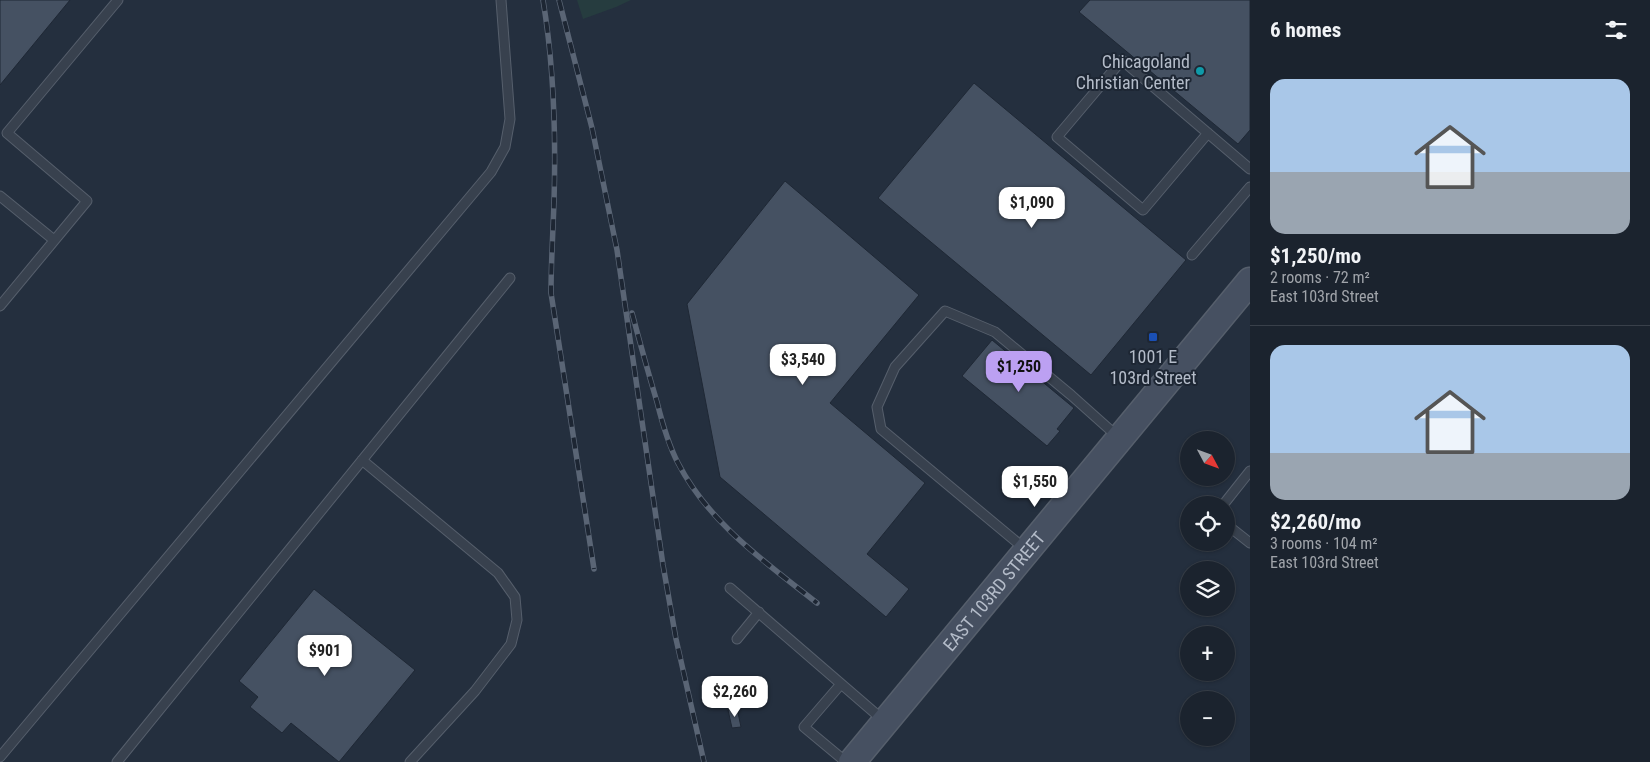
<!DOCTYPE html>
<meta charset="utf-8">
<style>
body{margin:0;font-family:"Roboto Condensed",sans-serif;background:#282f3a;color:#f1f3f6;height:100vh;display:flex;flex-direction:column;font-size:19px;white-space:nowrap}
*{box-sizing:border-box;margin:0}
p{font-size:16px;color:#a0a4aa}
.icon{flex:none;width:28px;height:28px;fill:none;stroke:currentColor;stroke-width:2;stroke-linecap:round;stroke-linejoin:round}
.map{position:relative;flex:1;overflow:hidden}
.details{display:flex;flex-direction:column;background:#1b232e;width:400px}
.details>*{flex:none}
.needle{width:32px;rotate:131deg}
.tools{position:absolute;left:1180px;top:431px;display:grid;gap:10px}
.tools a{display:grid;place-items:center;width:55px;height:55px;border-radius:50%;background:#1b232e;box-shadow:0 1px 4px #0004,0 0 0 1px #39404a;font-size:25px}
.price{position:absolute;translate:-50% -42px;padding:0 11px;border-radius:10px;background:#fff;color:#222;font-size:16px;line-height:32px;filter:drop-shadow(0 1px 2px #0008)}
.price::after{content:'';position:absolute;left:50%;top:30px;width:15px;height:11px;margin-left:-8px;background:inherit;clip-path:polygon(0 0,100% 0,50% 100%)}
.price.current{background:#bca0f2;color:#111}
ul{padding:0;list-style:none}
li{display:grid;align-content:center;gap:10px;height:265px;padding:0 20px}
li+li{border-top:1px solid #39404a}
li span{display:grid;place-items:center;height:155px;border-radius:15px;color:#555}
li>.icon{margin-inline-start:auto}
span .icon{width:90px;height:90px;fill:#fffc;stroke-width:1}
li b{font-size:21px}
h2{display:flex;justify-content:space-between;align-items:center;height:60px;padding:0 20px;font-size:21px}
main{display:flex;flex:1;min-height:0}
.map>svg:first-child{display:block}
.green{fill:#263c3f}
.building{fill:#455162;stroke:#1f2835}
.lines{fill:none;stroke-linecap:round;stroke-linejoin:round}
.service-casing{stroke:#565f6c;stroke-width:11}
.secondary-casing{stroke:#565f6c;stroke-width:29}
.service{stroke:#38414e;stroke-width:9}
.secondary{stroke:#465061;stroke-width:26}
.rail-casing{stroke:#5a6575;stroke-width:5.5}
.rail{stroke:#1d2633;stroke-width:4;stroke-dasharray:11;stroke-linecap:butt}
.culture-dot{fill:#0f9aa8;stroke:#1d2633;stroke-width:2}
.transit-dot{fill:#1a4fb4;stroke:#1d2633;stroke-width:2}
.labels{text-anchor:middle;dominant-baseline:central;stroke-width:4;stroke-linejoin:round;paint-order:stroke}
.poi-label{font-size:18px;fill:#b4bcc9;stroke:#1d2633;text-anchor:end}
.street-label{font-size:18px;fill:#b4bcc9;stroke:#1d2633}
</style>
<main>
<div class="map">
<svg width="1250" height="762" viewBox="0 0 1250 762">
<rect width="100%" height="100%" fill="#242f3e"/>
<path class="green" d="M577,0h54l-15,7 -33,12z"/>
<path class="building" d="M0,0h70l-70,85z
M1090,0h160v130l-12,14 -159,-132z
M974,83l212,177 -95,115 -213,-177z
M785,181l134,114 -89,108 95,80 -58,71 42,35 -23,28 -166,-140 -33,-173z
M992,340l82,68 -17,21 3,2 -13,15 -85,-70z
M314,589l101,81 -76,92 -48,-39 -9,10 -32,-26 8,-10 -19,-16z
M737,708l4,19 -9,1 -4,-18z"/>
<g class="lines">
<g class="service-casing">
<path id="service" d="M1208,133l-65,77 -86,-73 65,-77 128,109
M0,196l54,44
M1192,255l58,-68
M0,306l87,-105 -80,-68 111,-133
M362,460l136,113 17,24 2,23 -6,24 -36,47 -65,71
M1223,505l27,-34
M1226,524l24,19
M1025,549l-144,-120 -4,-22 18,-40 50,-56 50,21 76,63 47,42
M730,588l153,132
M737,639l22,-27
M841,684l-37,43 42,35
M0,757l491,-585 14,-25 5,-28 -9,-119
M117,762l393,-484"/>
</g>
<g class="secondary-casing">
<g id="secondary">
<path id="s1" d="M852,762l398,-481"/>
</g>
</g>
<use href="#service" class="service"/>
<use href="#secondary" class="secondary"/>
<g class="rail-casing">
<path id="rail" d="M543,0c11,66 13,135 11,202 -1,30 -3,61 -3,91l43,276
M559,0l33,128 25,122 46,315 13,74 28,123
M632,313c8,30 16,59 25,89 5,20 11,42 21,61 31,60 87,99 139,140"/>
</g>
<use href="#rail" class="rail"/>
</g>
<circle class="culture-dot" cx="1200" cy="71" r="5"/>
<rect class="transit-dot" x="1148" y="332" width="10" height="10" rx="2.5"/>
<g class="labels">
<g class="poi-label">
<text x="1190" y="61">Chicagoland<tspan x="1190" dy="21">Christian Center</tspan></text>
<text x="1153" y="356" text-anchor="middle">1001 E<tspan x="1153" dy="21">103rd Street</tspan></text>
</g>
<g class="street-label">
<text stroke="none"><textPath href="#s1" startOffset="222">EAST 103RD STREET</textPath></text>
</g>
</g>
</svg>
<div class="tools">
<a><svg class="needle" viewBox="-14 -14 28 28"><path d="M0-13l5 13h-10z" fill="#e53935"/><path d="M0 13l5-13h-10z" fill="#a0a4aa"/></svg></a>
<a><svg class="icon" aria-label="locate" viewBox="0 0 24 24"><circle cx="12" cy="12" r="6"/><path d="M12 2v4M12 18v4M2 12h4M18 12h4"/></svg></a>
<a><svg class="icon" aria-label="layers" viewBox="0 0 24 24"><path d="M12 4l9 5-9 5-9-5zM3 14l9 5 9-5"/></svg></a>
<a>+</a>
<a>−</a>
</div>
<b class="price" style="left:1032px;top:229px">$1,090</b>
<b class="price" style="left:803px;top:386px">$3,540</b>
<b class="price current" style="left:1019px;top:393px">$1,250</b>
<b class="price" style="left:1035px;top:508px">$1,550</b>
<b class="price" style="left:325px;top:677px">$901</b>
<b class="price" style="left:735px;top:718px">$2,260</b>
</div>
<section class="details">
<h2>6 homes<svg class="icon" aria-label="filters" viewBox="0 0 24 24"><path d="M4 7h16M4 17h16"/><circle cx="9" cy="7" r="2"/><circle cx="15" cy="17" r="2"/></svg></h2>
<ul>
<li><span style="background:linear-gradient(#a9c7e8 60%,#9aa5b1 0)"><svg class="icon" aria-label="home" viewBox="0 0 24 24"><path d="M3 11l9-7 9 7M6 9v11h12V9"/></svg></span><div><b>$1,250/mo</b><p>2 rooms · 72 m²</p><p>East 103rd Street</p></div></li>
<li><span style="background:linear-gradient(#a9c7e8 70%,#9aa5b1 0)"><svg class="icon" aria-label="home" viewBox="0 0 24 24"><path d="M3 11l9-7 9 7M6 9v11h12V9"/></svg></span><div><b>$2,260/mo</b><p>3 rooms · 104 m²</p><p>East 103rd Street</p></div></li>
</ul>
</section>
</main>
